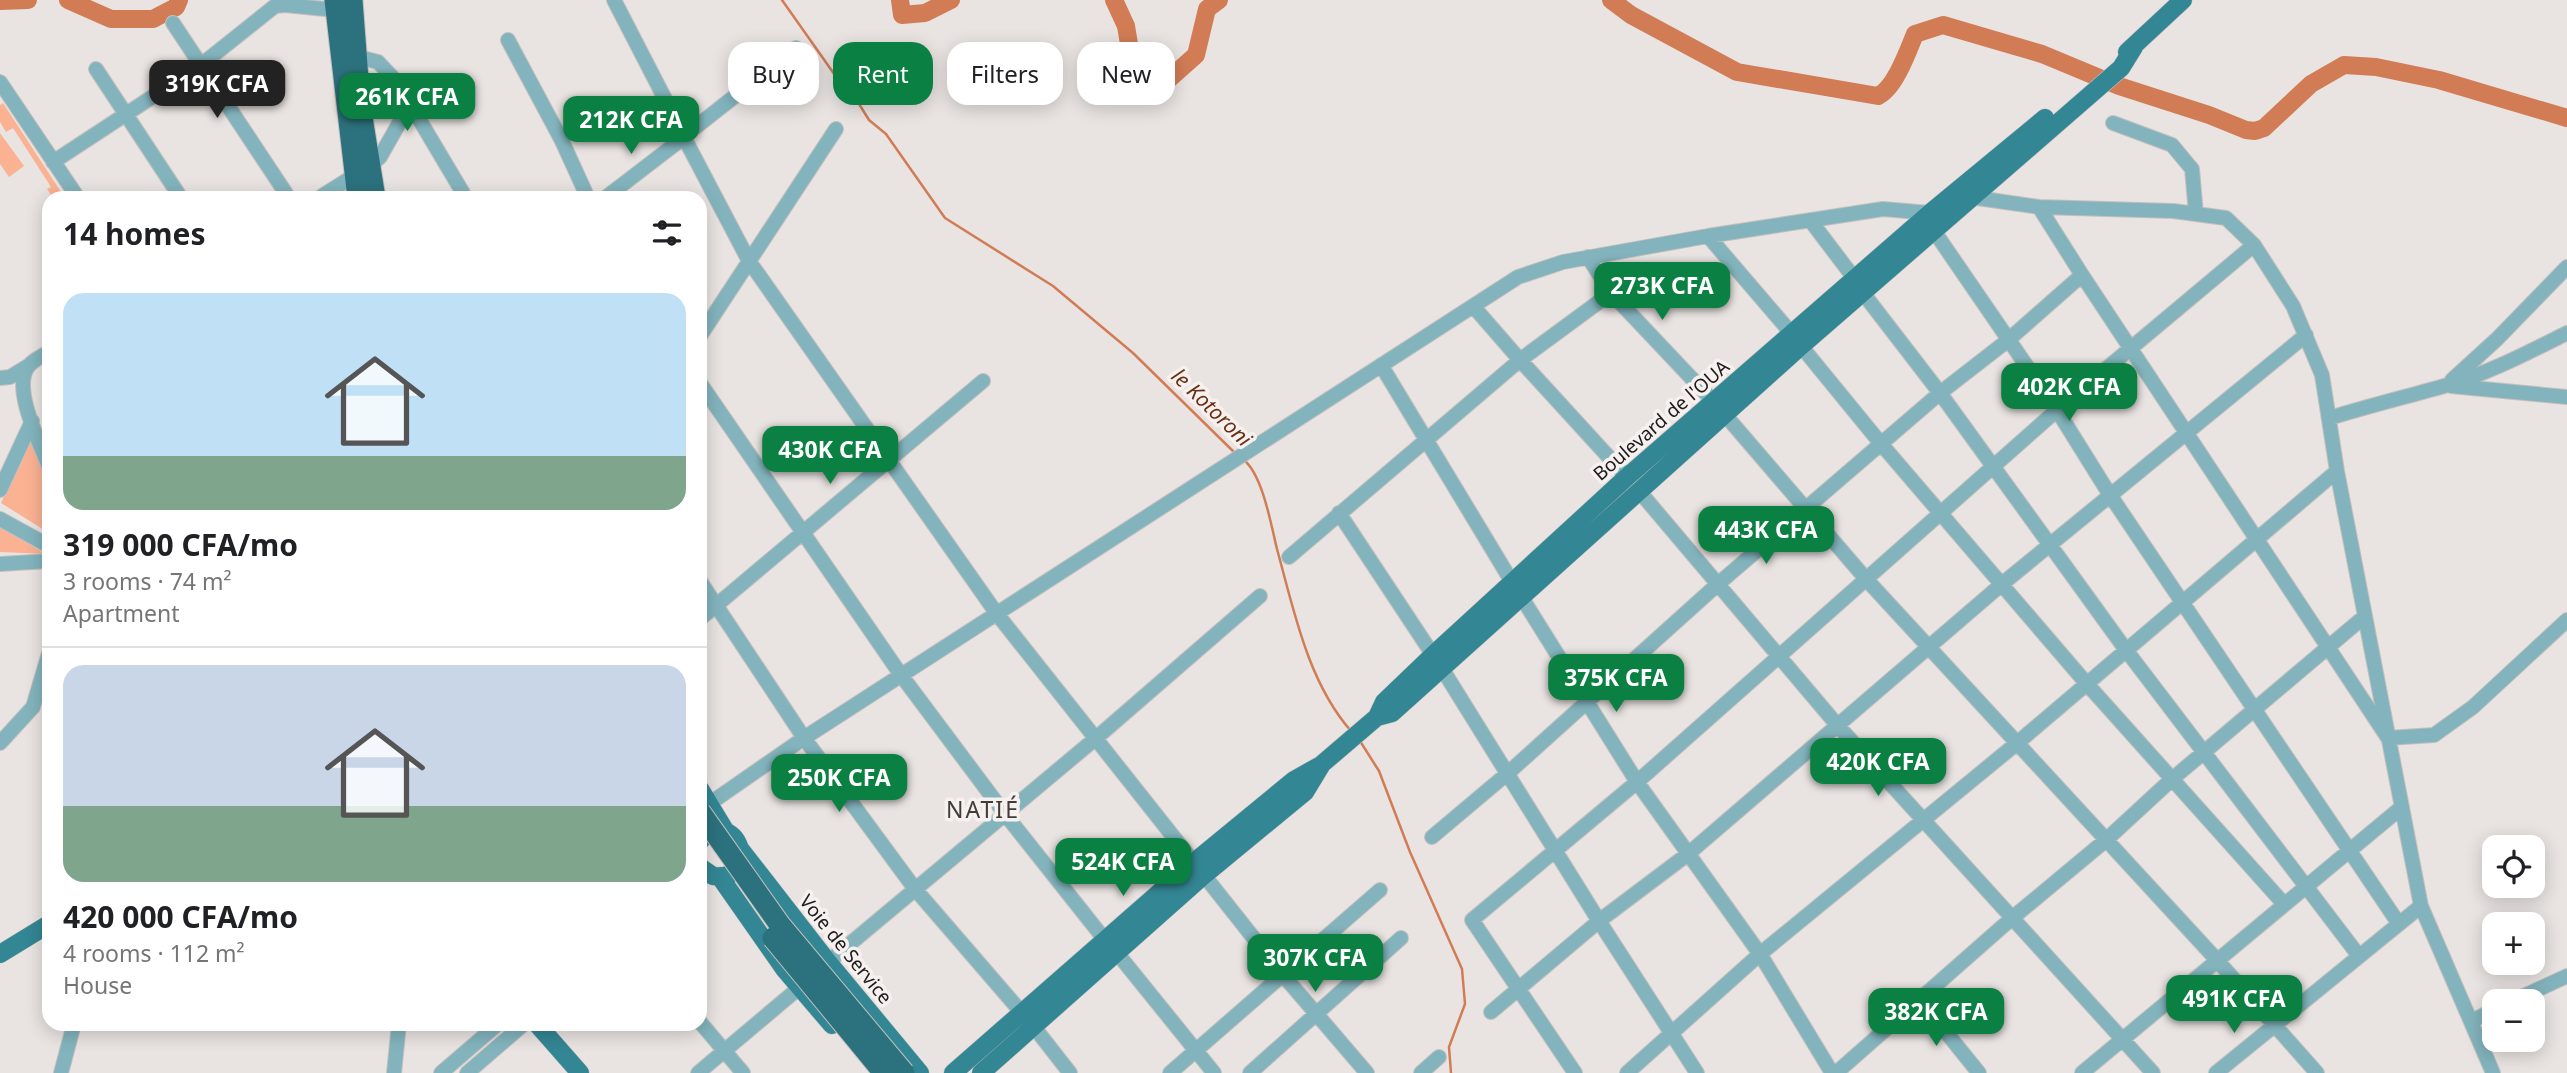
<!DOCTYPE html>
<meta charset="utf-8">
<style>
body{margin:0;font-family:"Noto Sans",sans-serif;background:#f6f6f6;color:#202124;height:100vh;display:flex;flex-direction:column;font-size:26px;white-space:nowrap}
*{box-sizing:border-box;margin:0}
p{font-size:23px;color:#757577}
.icon{flex:none;width:38px;height:38px;fill:none;stroke:currentColor;stroke-width:2;stroke-linecap:round;stroke-linejoin:round}
.map{position:relative;flex:1;overflow:hidden}
.drawer{position:absolute;left:42px;top:191px;width:665px;height:840px;display:flex;flex-direction:column;background:#fff;border-radius:21px;box-shadow:0 4px 18px #0003}
.drawer>*{flex:none}
.guide{position:absolute;left:728px;top:42px;width:665px;height:63px;display:flex;gap:14px}
.buttons{position:absolute;left:2482px;top:835px;display:grid;gap:14px}
.buttons a{display:grid;place-items:center;width:63px;height:63px;border-radius:14px;background:#fff;box-shadow:0 4px 18px #0003;font-size:35px}
.price{position:absolute;translate:-50% -60px;padding:0 16px;border-radius:14px;background:#0b8043;color:#fff;font-size:23px;line-height:46px;filter:drop-shadow(0 2px 4px #0008)}
.price::after{content:'';position:absolute;left:50%;top:42px;width:21px;height:16px;margin-left:-10px;background:inherit;clip-path:polygon(0 0,100% 0,50% 100%)}
.price.active{background:#222;color:#fff}
ul{padding:0;list-style:none}
li{display:grid;align-content:center;gap:14px;height:371px;padding:0 21px}
li+li{border-top:2px solid #e0e0e0}
li span{display:grid;place-items:center;height:217px;border-radius:21px;color:#555}
li>.icon{margin-inline-start:auto}
span .icon{width:126px;height:126px;fill:#fffc;stroke-width:1}
li b{font-size:30px}
h2{display:flex;justify-content:space-between;align-items:center;height:84px;padding:0 21px;font-size:30px}
.chip{padding:0 24px;border-radius:21px;background:#fff;box-shadow:0 4px 18px #0003;font-size:24px;line-height:63px}
.chip.active{background:#0b8043;color:#fff}
.map>svg:first-child{display:block}
.green{fill:#fbb293}
.lines{fill:none;stroke-linecap:round;stroke-linejoin:round}
.stream{stroke:#d27c55;stroke-width:2.5}
.river{stroke:#d27c55;stroke-width:18}
.minor-casing{stroke:#c4c0be;stroke-width:16}
.major-casing{stroke:#c4c0be;stroke-width:19}
.highway-casing{stroke:#c4c0be;stroke-width:23}
.minor{stroke:#83b4bd;stroke-width:14}
.major{stroke:#338694;stroke-width:18}
.highway{stroke:#2c727e;stroke-width:21}
.highway-bridge-casing{stroke:#c4c0be;stroke-width:23;stroke-linecap:butt}
.highway-bridge{stroke:#2c727e;stroke-width:21}
.labels{text-anchor:middle;dominant-baseline:central;stroke-width:7;stroke-linejoin:round;paint-order:stroke}
.street-label{font-size:19px;fill:#1d1b1b;stroke:#f6f1ef}
.water-label{font-size:21px;font-style:italic;fill:#693015;stroke:#f6f1ef}
.quarter-label{font-size:23px;letter-spacing:2px;fill:#3f3c3a;stroke:#f6f1ef}
</style>
<div class="map">
<svg width="2567" height="1073" viewBox="0 0 2567 1073">
<rect width="100%" height="100%" fill="#e9e4e2"/>
<path class="green" d="M3,103l62,95h-12l-6,-9 4,-2 -38,-59 -7,4 -6,-10v-17z
M0,133l24,33 -15,11 -9,-13z
M30,439l19,46v48l-48,-30z
M0,527l46,27 -46,-2z"/>
<g class="lines">
<path class="stream" d="M782,0l55,78 14,13 18,29 17,14 59,84 108,68 80,67 103,101
M1244,460c19,16 27,65 33,89 17,62 31,133 74,182
M1360,741l19,30 31,81 52,117 3,35 -16,43 2,26"/>
<path class="river" d="M68,0l43,19h42l23,-12 3,-7
M900,0l2,15 23,-2 26,-13
M1114,0l12,26 4,24 -14,13 2,19 12,14 30,-9 36,-32 11,-46 12,-9
M1611,0l20,15 106,57 141,24c17,-8 30,-45 37,-62l28,-9 99,29 77,32 90,29 37,15 9,1 9,-3 47,-44 33,-19 32,2 63,13 128,38
M0,1l28,-1"/>
<g class="minor-casing">
<path id="minor" d="M614,0l66,128
M173,23l116,175
M508,40l54,101 26,57
M355,56l23,6 19,20 69,116
M96,69l85,129
M0,82l78,116
M2113,123l59,22 20,24 4,45
M692,130l104,-82
M688,145l61,116 248,353 286,361 84,98
M53,162l148,-97 74,-59 10,-1 50,5
M1967,192l3,5 69,10 134,4 53,7 28,27 39,61 29,69 15,96 84,435 72,167
M319,198l52,-33 9,-8 30,-53
M605,198l73,-56
M2039,207l43,68 306,463 46,-3 39,-28 94,-87
M1810,220l44,58
M1934,231l123,179 53,85 289,429
M1708,236l84,98
M1588,257l23,36 103,109 152,177 350,380 101,114
M1863,293l77,100 186,257 233,306
M1473,306l47,54 107,117
M700,336l136,-207
M1801,346l81,99 205,239 197,220
M49,352c-7,4 -18,9 -22,16 -14,23 13,75 22,99
M1381,365l131,217 125,200 123,172 72,119
M0,378l10,-1 18,-11
M2452,380l45,-41 70,-72
M700,383l201,292 104,139 100,126
M2451,386l116,11
M2330,418c38,-12 76,-21 114,-32 43,-12 83,-33 123,-53
M0,490l32,-69
M1639,491l199,235 315,347
M1339,513l94,142
M0,519l49,27
M1289,557l231,-197 91,-67
M0,564l49,-3
M700,581l104,157 111,151 107,124
M700,619l283,-238
M1441,667l158,254 98,152
M0,743l33,-36 16,-54
M709,804l95,-66 714,-461 45,-15 145,-26 175,-27 47,4
M1432,837l76,-64 210,-189 222,-191 67,-52 75,-66
M1117,953l97,120
M821,968l274,-229 165,-143
M1920,1000l59,73
M2513,1001l54,-25
M1491,1012l108,-91 89,-67 314,-270 304,-249
M2472,1021l22,-11
M700,1022l43,51
M1034,1027l36,46
M61,1073l13,-49
M394,1073l5,-49
M441,1073l57,-49
M467,1073l57,-49
M698,1073l108,-91
M1170,1073l210,-183
M1250,1073l151,-135
M1421,1073l18,-16
M1575,1073l-103,-153 165,-138 420,-372 197,-165
M1627,1073l133,-119 256,-210 321,-273
M1836,1073l175,-154 95,-79 65,-60 194,-164
M2082,1073l320,-266
M2216,1073l205,-167"/>
</g>
<g class="major-casing">
<path id="major" d="M2127,52l56,-52
M1377,717l7,-15 49,-47 194,-178 303,-264 115,-95
M700,789l26,43
M700,841c35,-38 65,41 13,35l-13,-9
M741,850l87,112 92,111
M720,877l65,93 47,55
M0,954l49,-30
M537,1024l43,49
M953,1073l240,-210 101,-83 25,-14
M981,1073l222,-197 102,-84 17,-28 55,-47 15,-4 409,-367 320,-278 13,-21"/>
</g>
<g class="highway-casing">
<path id="highway" d="M335,0l23,198
M352,0l8,105 15,93"/>
</g>
<use href="#minor" class="minor"/>
<use href="#major" class="major"/>
<use href="#highway" class="highway"/>
<g class="highway-bridge-casing">
<path id="highway-bridge" d="M700,812l80,113 124,148
M773,938l111,135"/>
</g>
<use href="#highway-bridge" class="highway-bridge"/>
</g>
<g class="labels">
<g class="street-label">
<text transform="translate(1661 420) rotate(-41)">Boulevard de l'OUA</text>
<text transform="translate(846 949) rotate(51)">Voie de Service</text>
</g>
<g class="water-label">
<text transform="translate(1212 407) rotate(44)">le Kotoroni</text>
</g>
<g class="quarter-label">
<text x="983" y="809">NATIÉ</text>
</g>
</g>
</svg>
<div class="buttons">
<a><svg class="icon" aria-label="locate" viewBox="0 0 24 24"><circle cx="12" cy="12" r="6"/><path d="M12 2v4M12 18v4M2 12h4M18 12h4"/></svg></a>
<a>+</a>
<a>−</a>
</div>
<b class="price active" style="left:217px;top:120px">319K CFA</b>
<b class="price" style="left:407px;top:133px">261K CFA</b>
<b class="price" style="left:631px;top:156px">212K CFA</b>
<b class="price" style="left:1662px;top:322px">273K CFA</b>
<b class="price" style="left:2069px;top:423px">402K CFA</b>
<b class="price" style="left:830px;top:486px">430K CFA</b>
<b class="price" style="left:1766px;top:566px">443K CFA</b>
<b class="price" style="left:1616px;top:714px">375K CFA</b>
<b class="price" style="left:1878px;top:798px">420K CFA</b>
<b class="price" style="left:839px;top:814px">250K CFA</b>
<b class="price" style="left:1123px;top:898px">524K CFA</b>
<b class="price" style="left:1315px;top:994px">307K CFA</b>
<b class="price" style="left:2234px;top:1035px">491K CFA</b>
<b class="price" style="left:1936px;top:1048px">382K CFA</b>
<div class="guide">
<a class="chip">Buy</a>
<a class="chip active">Rent</a>
<a class="chip">Filters</a>
<a class="chip">New</a>
</div>
<section class="drawer">
<h2>14 homes<svg class="icon" aria-label="filters" viewBox="0 0 24 24"><path d="M4 7h16M4 17h16"/><circle cx="9" cy="7" r="2"/><circle cx="15" cy="17" r="2"/></svg></h2>
<ul>
<li><span style="background:linear-gradient(#bfe0f5 75%,#7fa58c 0)"><svg class="icon" aria-label="home" viewBox="0 0 24 24"><path d="M3 11l9-7 9 7M6 9v11h12V9"/></svg></span><div><b>319 000 CFA/mo</b><p>3 rooms · 74 m²</p><p>Apartment</p></div></li>
<li><span style="background:linear-gradient(#c9d6e8 65%,#7fa58c 0)"><svg class="icon" aria-label="home" viewBox="0 0 24 24"><path d="M3 11l9-7 9 7M6 9v11h12V9"/></svg></span><div><b>420 000 CFA/mo</b><p>4 rooms · 112 m²</p><p>House</p></div></li>
</ul>
</section>
</div>
